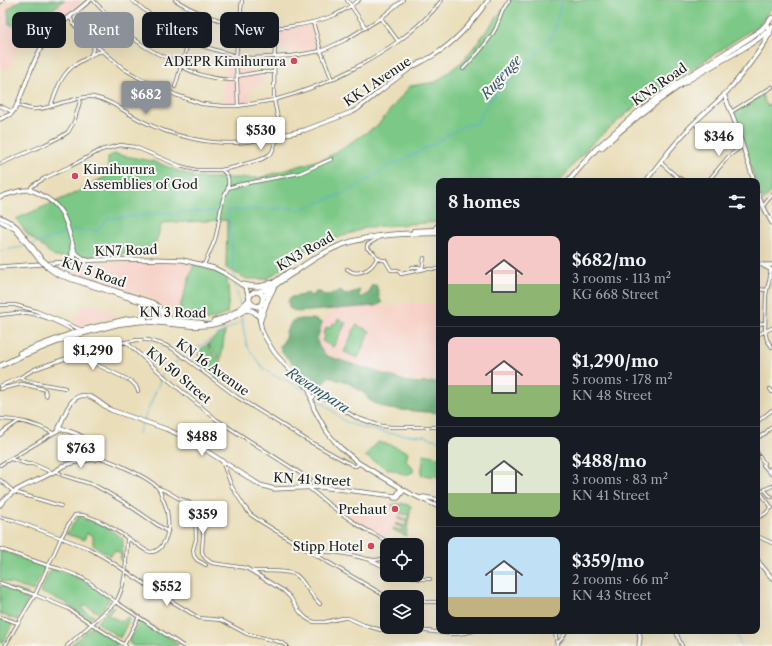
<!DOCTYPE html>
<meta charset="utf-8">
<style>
body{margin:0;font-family:"Libre Caslon Text",serif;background:#242831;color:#f1f3f6;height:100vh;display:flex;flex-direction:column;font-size:15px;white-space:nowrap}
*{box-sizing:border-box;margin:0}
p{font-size:13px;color:#9ea1a6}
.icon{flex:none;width:22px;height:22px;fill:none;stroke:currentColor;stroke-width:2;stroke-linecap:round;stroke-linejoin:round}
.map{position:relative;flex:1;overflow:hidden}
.sheet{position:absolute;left:436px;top:178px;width:324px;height:456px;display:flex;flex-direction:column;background:#171b24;border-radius:8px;box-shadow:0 4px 16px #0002}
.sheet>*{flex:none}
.top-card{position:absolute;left:12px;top:12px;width:364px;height:36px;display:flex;gap:8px}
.fabs{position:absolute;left:380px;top:538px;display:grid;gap:8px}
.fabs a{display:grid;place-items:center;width:44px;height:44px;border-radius:8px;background:#171b24;box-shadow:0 4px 16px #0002;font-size:20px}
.price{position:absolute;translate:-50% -34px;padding:0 9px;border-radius:4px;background:#fff;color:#222;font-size:13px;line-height:26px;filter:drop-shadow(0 1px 2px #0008)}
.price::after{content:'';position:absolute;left:50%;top:24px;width:12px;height:9px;margin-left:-6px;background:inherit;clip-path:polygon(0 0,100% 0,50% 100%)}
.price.selected{background:#8c9099;color:#fff}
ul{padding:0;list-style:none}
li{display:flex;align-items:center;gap:12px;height:100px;padding:0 12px}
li+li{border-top:1px solid #363941}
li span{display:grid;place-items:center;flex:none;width:112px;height:80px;border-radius:8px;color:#555}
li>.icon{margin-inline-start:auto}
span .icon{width:48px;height:48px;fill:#fffc;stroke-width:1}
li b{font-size:17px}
h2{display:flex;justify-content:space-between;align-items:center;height:48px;padding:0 12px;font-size:17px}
.tag{padding:0 14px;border-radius:8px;background:#171b24;box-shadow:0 4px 16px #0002;font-size:14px;line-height:36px}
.tag.selected{background:#8c9099;color:#fff}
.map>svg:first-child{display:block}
.built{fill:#f7d1c7}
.green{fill:#7bc886;stroke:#4c7251}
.forest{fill:#64ac73;stroke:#406448}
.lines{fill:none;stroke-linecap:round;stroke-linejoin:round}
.stream{stroke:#5baed6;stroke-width:1}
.minor-casing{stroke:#646053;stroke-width:4}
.major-casing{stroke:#646053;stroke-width:5}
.highway-casing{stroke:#646053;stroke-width:6}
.minor{stroke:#fff;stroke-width:2.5}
.major{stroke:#fff;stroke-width:3.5}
.highway{stroke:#fff;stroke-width:4.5}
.major-bridge-casing{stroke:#646053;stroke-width:5;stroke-linecap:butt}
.major-bridge{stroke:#fff;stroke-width:3.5}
.poi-dot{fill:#d1495b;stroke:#f6f6f2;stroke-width:1.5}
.labels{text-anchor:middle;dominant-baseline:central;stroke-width:4;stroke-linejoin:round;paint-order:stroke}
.poi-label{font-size:13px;fill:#1c1c1c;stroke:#f6f6f2;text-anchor:end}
.street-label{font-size:13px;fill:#1c1c1c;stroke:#f6f6f2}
.water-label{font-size:14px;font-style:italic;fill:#355666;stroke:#f6f6f2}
</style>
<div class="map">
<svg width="772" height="646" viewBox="0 0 772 646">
<rect width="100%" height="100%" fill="#f6f6f2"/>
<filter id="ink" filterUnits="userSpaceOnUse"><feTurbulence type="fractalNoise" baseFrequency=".025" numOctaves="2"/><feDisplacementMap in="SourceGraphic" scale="8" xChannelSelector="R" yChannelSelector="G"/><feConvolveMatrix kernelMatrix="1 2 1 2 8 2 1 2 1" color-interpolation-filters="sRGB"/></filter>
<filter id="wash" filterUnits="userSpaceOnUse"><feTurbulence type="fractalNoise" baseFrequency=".012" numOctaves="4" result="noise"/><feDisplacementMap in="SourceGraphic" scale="16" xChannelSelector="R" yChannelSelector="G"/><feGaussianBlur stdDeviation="0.9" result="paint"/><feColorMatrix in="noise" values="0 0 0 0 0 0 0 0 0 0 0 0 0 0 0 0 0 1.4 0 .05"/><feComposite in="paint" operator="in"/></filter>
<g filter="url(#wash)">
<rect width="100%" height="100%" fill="#eadeba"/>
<path class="built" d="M13,0h66l2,2 -21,20 -5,-6 -2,-1 -31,25 -14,30 -8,-2v-60z
M149,16l20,14 18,10 -3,9 -15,-5 -19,-11 -8,-6z
M311,24l4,24 -25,4h-13v-22z
M214,51l20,6 1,12 16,-2 1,8 9,-1 1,10 -14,7 3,12 -15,2h-14l2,-38 -13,-4z
M138,261l55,2 -18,54 -22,-19 -85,-25 -16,-8z
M422,303l17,1v77l-5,1 -32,-2 -75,-24 -8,-10 -3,-6 6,-17 7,-9 8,-5z
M91,304l9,3 19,9 -38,11 -7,-2v-9l7,-2v-8z
M385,503l10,2 1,-2 3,1 1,-1 11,3 -5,30 -13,-6 -4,6 -7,-2 -7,-3 -36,-21v-4l2,-2 38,12 4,-6z"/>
<path class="green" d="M21,0h44l-24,18 -17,11 -15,-5 -1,-15z
M510,0h262v7l-12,17 -71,47 -50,32 -51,44 -28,34h-121v41l-71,5 -58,21 -43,31h-20l-21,-11 1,-48 -65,3 -9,29 -59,5h-39l-27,-22 -12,-16 57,-25 35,-19v-18l6,-3 38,7 45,17h62l67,-20 51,-32 33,-40 26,-4 28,-22z
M762,95l5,11 5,-2v87l-9,10 -6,-15v-5h-2l-21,-68z
M194,264l27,9 6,4 2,20 -2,16c-10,5 -16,7 -26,8l-1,-4h-21l-2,-2z
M338,319l8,4 -13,24 -11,-6 3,-5 -2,-2 4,-7 3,1 3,-5 3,1z
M356,325l14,6 -12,27 -14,-6z
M225,331l-4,28 -10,-10 -2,-6 5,-4 1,-2z
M208,344l2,6 11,11 -3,21 -17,-12 -2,-17 1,-3z
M378,442l13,3 17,7 -2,9c3,3 8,6 7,11l-7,3 -20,-7 -21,-12z
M424,454l15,3v20l-18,-2z
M396,503l5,2v-2l10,3 -5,30 -13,-6v-2l10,3 1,-3 -9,-3 1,-2 9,3 2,-4 -9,-3v-2l9,2 2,-4 -10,-2 1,-7h-1l-2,5 -5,-2 1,-3 -2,-2 4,1z
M79,516l32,14 12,9 -1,23 -2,-2 1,-7 -6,-2 -5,5 -17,-11v-9l-6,-3 -3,7 -18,-6z
M0,550l45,17 -12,24 -33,-11z
M51,569l18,5 18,8 23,17 -11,14 -15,-8 -1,5 11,6 -4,4 -26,-18 -24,-10z
M0,585l29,9h-9v3c2,2 5,1 7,0h3l-13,23 -17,-6z
M111,607h3l-6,8 14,7 5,-5 3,1 -10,20 -23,-16z
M0,619l13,4 -10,19h-3z
M141,619l38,25 -2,2h-44l-3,-2 -1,-4z
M92,626l26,17 -2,3h-46z"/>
<path class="forest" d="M376,285c3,6 2,12 6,18l-7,3 -78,6 -8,-4 -1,-7 3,-4c6,0 11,-2 17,-4l3,3 5,-4h4l6,4 15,-6 3,5 16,-5 -1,6 2,2 9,-6 1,-6z
M301,319h12l9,4c-5,17 -9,19 5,33l75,24c8,4 28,3 37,1v32l-50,-4 -13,-5 -7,-4 -3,-5 -14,-10 -10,-5h-5l-7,-4 -3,2c-11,20 -24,-3 -32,-12 -6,-7 -14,-12 -15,-20l5,-7 1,-7 6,-11z"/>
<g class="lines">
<path class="stream" d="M71,231l5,-1 22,1c2,-5 7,-8 10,-13l32,-2 24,-3 53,-2
M32,244l12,-3 23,-9
M0,251l27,-5
M235,279l-5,-53 -2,-16 60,-2 11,2 43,-16 19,-10 26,-16 47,-24 29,-18 11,-2 4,-3 3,-7 10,-15 16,-16 5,-3 33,-36 6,-5 1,-2 8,-28 1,-9
M235,282l5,24
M241,313l4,24 2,9 16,22 10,7 23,10 12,8
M216,336l26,-15
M314,397l14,10 16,14 18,7 25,5 18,2 20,1 14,5
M138,434l26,-63 19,-14 30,-19
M735,631l6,15"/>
</g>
</g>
<g filter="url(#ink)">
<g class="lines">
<g class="minor-casing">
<path id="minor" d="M93,0c26,28 51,53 89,63
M132,0l31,25 39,21 34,10 15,2 41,-2 29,-5 24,-11 36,-22 22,-18
M175,0c19,12 41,20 63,25 29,7 69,1 97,-10 8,-4 16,-9 24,-15
M347,0l19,28
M70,17l4,8 12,12 38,32 17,10 35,16 26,9 22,2h14l36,-6c0,-25 1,-49 1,-73
M381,18l17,23
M313,22l8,29 11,29
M91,54l4,-9
M181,66c17,10 36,14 56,14
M463,69l16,-17 13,-17 4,-7 7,-18 6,-10
M237,76l23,-4h14
M175,87l22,-75
M17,105c7,2 13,5 20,4 6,0 10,-2 15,-3 7,-3 14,-4 21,-6 7,-2 13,-4 20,-3 18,3 33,16 49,24 29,15 70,25 103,21 11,-1 22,-5 33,-6
M51,105c5,-13 9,-28 21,-38 4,-3 9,-6 13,-8 6,-4 11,-8 17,-7
M0,106l13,6
M238,106l-2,-50 6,-56
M731,112l41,-25
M695,123c6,9 15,16 22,25
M660,162l16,14 8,5
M0,164l44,-19 18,-9 6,-4 6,-10 7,-24
M222,170c7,5 7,10 6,18
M708,181l20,-24 14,-11
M30,190l2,-4 13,-8 26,-12 30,-16 20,-5 14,2 45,19 16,4h25l14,-3 27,-8 8,-5 2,-2 7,-19v-10l-5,-23c27,-7 52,-17 77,-30 34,-18 67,-39 91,-70
M763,206l9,-11
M434,229l5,-6
M376,256l5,4h4l6,10h7l3,4 24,-5h14
M204,265c3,-8 8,-17 11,-26 5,-15 4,-37 13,-51l10,-3 62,-12 32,-14
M412,267h6l5,2
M347,269c0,0 5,3 5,3 11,3 21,-5 25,-14l-3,-5 -7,-5v-3l13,-8
M422,269l2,-11
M770,270v7l-4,18 -1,36 2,9 5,7
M757,289l10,1
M0,305h15l21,6 46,19
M0,315c10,-1 19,-3 28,-2 15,2 35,11 47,19
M757,324l8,-1
M757,335l15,-7
M126,342l41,37 50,41 97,62 6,5
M68,358h9l10,2 44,21 5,5 2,5
M20,378c15,6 30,7 45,10
M0,386l19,-8 16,-9 32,-11 17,-7 14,-4 39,-7h11l17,5 8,4 64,48 68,42 49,27h2l3,-3
M0,389l22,-5 21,5 2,1 1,6
M310,389l45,28 20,7 7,2 9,1h48
M770,389l2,3
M0,419c19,0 36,5 53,14
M757,422l15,-12
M0,435l4,-4 15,-10
M757,438l9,-5 1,-2 5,-4
M757,452l1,2
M760,457l4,6 -1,2 9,10
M11,459l16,5h6l18,8
M222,461l10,26 12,19 6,8 10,7 42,26 85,50
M0,465l54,-32 4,-2 1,-3
M56,471l6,4 32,10 9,5 24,14 41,28
M768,471l4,-4
M0,480l14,12 47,14
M158,488c8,2 13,6 20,10 4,2 10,3 14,7 3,2 4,5 6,8 9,17 4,22 4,39 2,6 5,8 10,11l34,5 5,3 33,20 6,6 10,15 6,6 5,3 4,1h10l18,-4h5l16,7 17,5h37l34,4 13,-1 8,-2
M309,488c15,13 32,26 49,37 10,7 24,11 32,20
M765,490l4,5 3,2
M760,492l12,16
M757,493l15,-7
M195,510l1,29 -3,11 1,6 3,4 9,5
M0,517l13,3 75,28 19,11 61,40 31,19 22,2 26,14 33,8 7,4
M757,518l8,-4 6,-6
M757,536l15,7
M0,549l49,17 11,3 16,6 10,5 30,22 67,44
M317,556l5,-4c9,-1 19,1 29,3 10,2 27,10 36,0
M370,560l17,8
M253,571c9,0 36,-1 43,4 6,4 9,11 14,17 3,4 6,8 10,12
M407,575l14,4h9
M0,583l35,12 32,13 59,38
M417,602h22
M0,617l18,6
M555,631l2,15
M676,631l2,6 4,9
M557,644l6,-7 3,-6
M124,645l15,-28
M5,646l13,-23 17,-28 26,-57 7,-13 7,-10c17,-4 55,25 70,35 2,0 3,2 6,2 4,0 7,-2 10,-5 11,-14 8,-36 1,-50 -1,-3 -2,-7 -4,-9 -8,-10 -44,-26 -57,-30
M67,646l49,-44c11,-19 10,-42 11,-63"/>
</g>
<g class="major-casing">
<path id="major" d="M0,2l2,-2
M724,94l11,28 19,59
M0,119l11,-5 4,-5c11,-22 16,-47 30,-67 11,-16 31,-30 45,-42
M278,136l27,-6 47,-18 4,-2c16,-12 32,-26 49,-38 9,-7 20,-11 29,-17 23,-14 39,-33 54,-55
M646,181c14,-19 29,-38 45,-55 11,-11 22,-20 33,-31 16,-17 29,-35 42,-54l1,-4 1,-14
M757,192l4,10 11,21
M0,197c9,-3 20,-8 30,-7 4,1 8,3 11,5 20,9 25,24 30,44 2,9 7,13 1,23
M0,217l12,6 5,4 24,31
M0,221l15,8 23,29
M75,253l8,5 4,2
M72,262v-16
M757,264l6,1h9
M764,266l8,4
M0,267l96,-7 56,-1 31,1 31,8 10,5 17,11 5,4 3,10
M51,267l9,5 13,5 81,26c7,5 10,10 9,19
M48,268l10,7 9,3 81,26c8,4 10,9 10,18
M261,304l-1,9v8l2,10 4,8 8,13 11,13 24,24 5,20 13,23 9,11 5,5 18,15 52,31 28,13
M311,399l6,-5
M96,453l6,6
M89,458l3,-8
M62,466l18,-5 17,-2c-5,-14 -10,-22 -26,-27 -4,-2 -8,-1 -12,-4 6,-14 13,-41 34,-30 7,4 12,9 18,12l55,19 16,7 20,12 58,37 14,4 47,-2 74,9 2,-1 4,-7
M394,498h4l6,-8
M419,498l5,-1 15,3
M0,505c15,-21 44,-24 63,-39
M757,559l3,5 12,14
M639,631l1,7 -1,8"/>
</g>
<g class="highway-casing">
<path id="highway" d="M766,39l4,-6 1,-5
M601,148c25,-23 53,-45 81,-64 17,-11 35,-21 53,-31 13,-8 27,-15 37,-26
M568,181l28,-32 42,-37 44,-32 69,-43 11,-8 10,-11
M414,231l25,-1
M241,284c13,3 17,4 30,-1
M258,292l6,-2 26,-19
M263,298c-1,-5 -4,-7 -9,-6l-4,3 -1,5c2,4 5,7 10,6 4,-2 3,-4 4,-8 1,-2 4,-5 6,-7 7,-8 18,-14 27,-20 15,-11 31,-21 48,-27 30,-10 64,-11 95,-11
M245,310c7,-1 11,2 15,8
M163,313l8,7
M156,319l46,4
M214,321c13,-3 26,-10 35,-21
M260,321l7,-20 6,-12
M20,353l56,-21 52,-13 17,-1
M0,366l21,-10 51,-20 46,-12 25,-3 51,5 16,-1 12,-3 9,-4 14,-8 7,-6"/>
</g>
<use href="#minor" class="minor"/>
<use href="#major" class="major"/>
<use href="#highway" class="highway"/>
<g class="major-bridge-casing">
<path id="major-bridge" d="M38,258l10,10
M41,258l10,9"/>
</g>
<use href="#major-bridge" class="major-bridge"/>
</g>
</g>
<g class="poi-dot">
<circle cx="294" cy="61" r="4"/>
<circle cx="75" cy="176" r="4"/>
<circle cx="395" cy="509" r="4"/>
<circle cx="371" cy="546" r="4"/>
</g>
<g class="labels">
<g class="poi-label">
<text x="286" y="61">ADEPR Kimihurura</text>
<text x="83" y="169" text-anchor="start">Kimihurura<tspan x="83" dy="15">Assemblies of God</tspan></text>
<text x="387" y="509">Prehaut</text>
<text x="363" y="546">Stipp Hotel</text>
</g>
<g class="street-label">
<text transform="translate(377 81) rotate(-34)">KK 1 Avenue</text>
<text transform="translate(659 84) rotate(-35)">KN3 Road</text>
<text transform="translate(126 250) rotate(-2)">KN7 Road</text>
<text transform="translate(305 251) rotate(-30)">KN3 Road</text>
<text transform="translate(94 272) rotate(19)">KN 5 Road</text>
<text transform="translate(173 312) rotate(1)">KN 3 Road</text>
<text transform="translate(213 367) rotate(36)">KN 16 Avenue</text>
<text transform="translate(179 375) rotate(40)">KN 50 Street</text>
<text transform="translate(312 479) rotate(3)">KN 41 Street</text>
</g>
<g class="water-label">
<text transform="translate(501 77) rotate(-48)">Rugenge</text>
<text transform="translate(318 390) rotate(33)">Rwampara</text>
</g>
</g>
</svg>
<div class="fabs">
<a><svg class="icon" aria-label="locate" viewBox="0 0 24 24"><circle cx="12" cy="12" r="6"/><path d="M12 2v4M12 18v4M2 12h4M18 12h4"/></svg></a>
<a><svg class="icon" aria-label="layers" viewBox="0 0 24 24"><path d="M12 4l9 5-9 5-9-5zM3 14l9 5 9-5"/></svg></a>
</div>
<b class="price selected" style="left:146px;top:115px">$682</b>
<b class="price" style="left:261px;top:151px">$530</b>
<b class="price" style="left:719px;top:157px">$346</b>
<b class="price" style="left:93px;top:371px">$1,290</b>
<b class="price" style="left:202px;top:457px">$488</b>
<b class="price" style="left:81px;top:469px">$763</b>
<b class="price" style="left:203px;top:535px">$359</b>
<b class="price" style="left:167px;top:607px">$552</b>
<div class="top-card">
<a class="tag">Buy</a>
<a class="tag selected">Rent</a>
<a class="tag">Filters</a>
<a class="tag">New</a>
</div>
<section class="sheet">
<h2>8 homes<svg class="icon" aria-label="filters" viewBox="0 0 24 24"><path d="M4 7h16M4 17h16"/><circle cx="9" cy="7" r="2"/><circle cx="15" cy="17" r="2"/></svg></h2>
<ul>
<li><span style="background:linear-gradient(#f6c9c9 60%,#8fb573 0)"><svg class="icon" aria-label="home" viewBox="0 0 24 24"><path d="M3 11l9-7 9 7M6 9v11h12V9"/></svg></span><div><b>$682/mo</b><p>3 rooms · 113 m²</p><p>KG 668 Street</p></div></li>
<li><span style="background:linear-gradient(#f6c9c9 60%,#8fb573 0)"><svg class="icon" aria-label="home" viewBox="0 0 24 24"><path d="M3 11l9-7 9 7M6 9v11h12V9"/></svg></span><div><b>$1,290/mo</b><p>5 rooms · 178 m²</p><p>KN 48 Street</p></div></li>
<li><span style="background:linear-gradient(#dfe7d0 70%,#8fb573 0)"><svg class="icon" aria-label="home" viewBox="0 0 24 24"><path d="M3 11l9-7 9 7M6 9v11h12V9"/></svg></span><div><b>$488/mo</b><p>3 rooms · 83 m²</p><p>KN 41 Street</p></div></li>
<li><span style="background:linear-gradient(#bfe0f5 75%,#c2b280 0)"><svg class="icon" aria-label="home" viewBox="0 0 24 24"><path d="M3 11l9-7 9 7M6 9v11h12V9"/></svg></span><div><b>$359/mo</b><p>2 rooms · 66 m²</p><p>KN 43 Street</p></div></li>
</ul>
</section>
</div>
